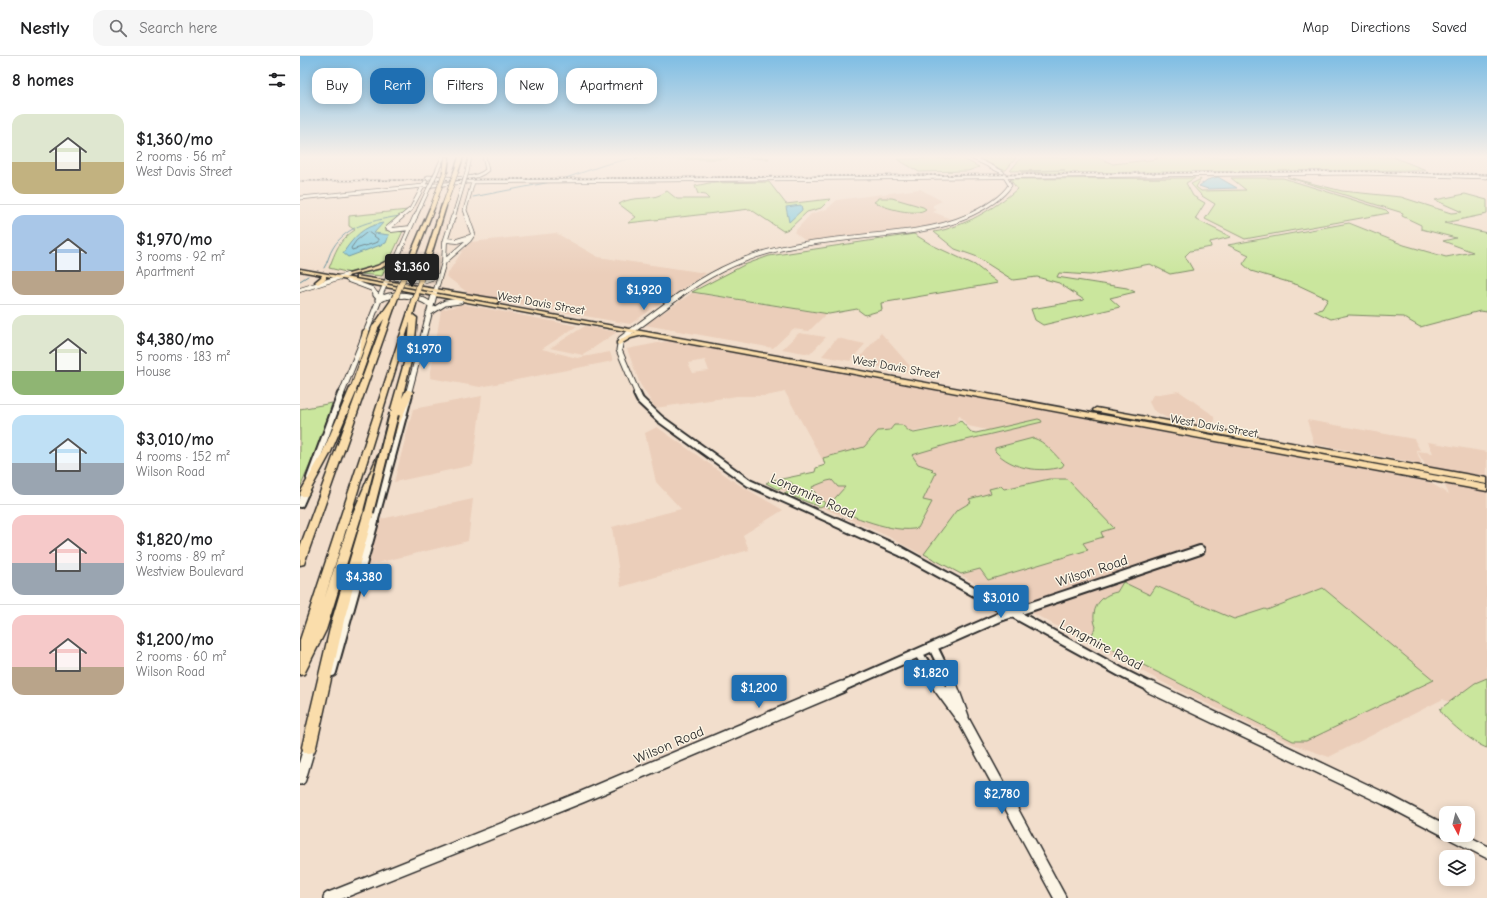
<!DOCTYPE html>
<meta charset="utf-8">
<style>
body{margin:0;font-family:"Comic Neue",sans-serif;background:#f6f6f6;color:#202124;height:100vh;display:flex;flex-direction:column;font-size:15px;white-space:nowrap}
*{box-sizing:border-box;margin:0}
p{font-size:13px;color:#757577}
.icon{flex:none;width:22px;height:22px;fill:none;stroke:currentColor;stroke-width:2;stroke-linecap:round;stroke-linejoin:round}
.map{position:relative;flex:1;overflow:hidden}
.details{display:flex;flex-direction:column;background:#fff;width:300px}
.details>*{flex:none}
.hud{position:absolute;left:12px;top:12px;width:380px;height:36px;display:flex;gap:8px}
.needle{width:26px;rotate:173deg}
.controls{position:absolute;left:1139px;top:750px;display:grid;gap:8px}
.controls a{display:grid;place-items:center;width:36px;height:36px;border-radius:8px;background:#fff;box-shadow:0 2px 10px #0003;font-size:20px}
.price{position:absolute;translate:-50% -34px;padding:0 9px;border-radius:4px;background:#1f6fb2;color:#fff;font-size:13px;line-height:26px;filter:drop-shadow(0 1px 2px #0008)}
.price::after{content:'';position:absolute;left:50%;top:24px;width:12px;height:9px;margin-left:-6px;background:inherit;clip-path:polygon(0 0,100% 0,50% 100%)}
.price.current{background:#222;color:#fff}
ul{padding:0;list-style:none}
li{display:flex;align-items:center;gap:12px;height:100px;padding:0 12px}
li+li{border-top:1px solid #e0e0e0}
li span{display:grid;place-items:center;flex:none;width:112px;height:80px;border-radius:12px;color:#555}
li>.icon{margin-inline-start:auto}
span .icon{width:48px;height:48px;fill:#fffc;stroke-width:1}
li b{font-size:17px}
h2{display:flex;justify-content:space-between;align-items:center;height:48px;padding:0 12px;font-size:17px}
.pill{padding:0 14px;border-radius:12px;background:#fff;box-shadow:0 2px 10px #0003;font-size:14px;line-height:36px}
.pill.current{background:#1f6fb2;color:#fff}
header{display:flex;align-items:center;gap:24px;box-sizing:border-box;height:56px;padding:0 20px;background:#fff;border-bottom:1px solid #e0e0e0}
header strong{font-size:19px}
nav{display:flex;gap:22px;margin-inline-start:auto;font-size:14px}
.search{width:280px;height:36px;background:#f6f6f6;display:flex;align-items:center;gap:10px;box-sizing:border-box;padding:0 14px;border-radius:12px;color:#757577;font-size:15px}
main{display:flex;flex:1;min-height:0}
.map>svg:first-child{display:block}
.built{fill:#ebceba;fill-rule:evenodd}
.green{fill:#cae69d;stroke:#7a8864}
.water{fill:#7fcade;stroke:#5d8a96}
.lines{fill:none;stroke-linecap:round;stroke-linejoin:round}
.shore{stroke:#4d6b73;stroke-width:1}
.stream{stroke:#5d8a96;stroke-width:1}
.secondary-far5-casing{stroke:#2b2b2b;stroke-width:4.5}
.secondary-far4-casing{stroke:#2b2b2b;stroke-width:5.5}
.secondary-far3-casing{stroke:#2b2b2b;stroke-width:7}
.secondary-far2-casing{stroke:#2b2b2b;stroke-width:10}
.secondary-far1-casing{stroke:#2b2b2b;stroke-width:12}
.secondary-casing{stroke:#2b2b2b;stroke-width:14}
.primary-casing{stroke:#2b2b2b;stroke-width:3}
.highway-casing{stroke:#2b2b2b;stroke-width:3}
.secondary-far5{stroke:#fcf5e5;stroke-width:3}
.secondary-far4{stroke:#fcf5e5;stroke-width:4}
.secondary-far3{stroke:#fcf5e5;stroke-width:5}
.secondary-far2{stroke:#fcf5e5;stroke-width:6}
.secondary-far1{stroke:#fcf5e5;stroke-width:8}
.secondary{stroke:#fcf5e5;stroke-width:11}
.primary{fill:#faddab;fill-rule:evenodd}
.highway{fill:#faddab;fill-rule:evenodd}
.rail-casing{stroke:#2b2b2b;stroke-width:1.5}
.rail{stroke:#fcf5e5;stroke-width:1;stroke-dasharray:2;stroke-linecap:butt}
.secondary-bridge-casing{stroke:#2b2b2b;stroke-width:4.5;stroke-linecap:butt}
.highway-bridge-far3-casing{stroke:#2b2b2b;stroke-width:5.5;stroke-linecap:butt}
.highway-bridge-far2-casing{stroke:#2b2b2b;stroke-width:6;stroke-linecap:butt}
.highway-bridge-far1-casing{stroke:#2b2b2b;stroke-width:8;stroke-linecap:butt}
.highway-bridge-casing{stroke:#2b2b2b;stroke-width:12;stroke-linecap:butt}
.secondary-bridge{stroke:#fcf5e5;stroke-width:3}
.highway-bridge-far3{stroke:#faddab;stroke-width:4}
.highway-bridge-far2{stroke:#faddab;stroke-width:5}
.highway-bridge-far1{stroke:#faddab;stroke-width:6}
.highway-bridge{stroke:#faddab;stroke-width:8}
.labels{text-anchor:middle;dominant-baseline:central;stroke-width:3;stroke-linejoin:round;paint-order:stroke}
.street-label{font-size:12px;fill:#2b2b2b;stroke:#fcf5e5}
.near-street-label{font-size:14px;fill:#2b2b2b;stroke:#fcf5e5}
</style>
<header>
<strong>Nestly</strong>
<div class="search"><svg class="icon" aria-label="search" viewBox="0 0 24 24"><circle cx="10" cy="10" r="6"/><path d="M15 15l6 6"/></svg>Search here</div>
<nav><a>Map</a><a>Directions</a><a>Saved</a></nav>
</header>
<main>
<section class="details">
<h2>8 homes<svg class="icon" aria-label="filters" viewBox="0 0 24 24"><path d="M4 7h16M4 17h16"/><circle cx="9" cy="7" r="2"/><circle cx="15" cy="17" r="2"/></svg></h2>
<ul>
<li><span style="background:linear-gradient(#dfe7d0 60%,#c2b280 0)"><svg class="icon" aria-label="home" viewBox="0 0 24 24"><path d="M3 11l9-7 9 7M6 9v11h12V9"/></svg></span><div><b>$1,360/mo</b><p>2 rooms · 56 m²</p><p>West Davis Street</p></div></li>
<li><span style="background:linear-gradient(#a9c7e8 70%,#b9a48a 0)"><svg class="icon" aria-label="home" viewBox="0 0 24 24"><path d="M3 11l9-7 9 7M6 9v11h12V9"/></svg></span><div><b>$1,970/mo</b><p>3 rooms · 92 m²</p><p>Apartment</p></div></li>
<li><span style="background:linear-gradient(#dfe7d0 70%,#8fb573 0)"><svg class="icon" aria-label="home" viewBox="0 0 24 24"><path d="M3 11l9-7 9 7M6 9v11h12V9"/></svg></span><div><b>$4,380/mo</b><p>5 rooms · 183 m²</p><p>House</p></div></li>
<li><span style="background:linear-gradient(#bfe0f5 60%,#9aa5b1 0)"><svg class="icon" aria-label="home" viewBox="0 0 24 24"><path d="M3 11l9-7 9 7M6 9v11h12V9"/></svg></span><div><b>$3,010/mo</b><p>4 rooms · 152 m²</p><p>Wilson Road</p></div></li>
<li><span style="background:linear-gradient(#f6c9c9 60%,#9aa5b1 0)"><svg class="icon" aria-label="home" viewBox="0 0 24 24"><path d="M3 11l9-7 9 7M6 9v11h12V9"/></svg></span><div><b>$1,820/mo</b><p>3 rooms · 89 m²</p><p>Westview Boulevard</p></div></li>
<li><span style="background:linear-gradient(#f6c9c9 65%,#b9a48a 0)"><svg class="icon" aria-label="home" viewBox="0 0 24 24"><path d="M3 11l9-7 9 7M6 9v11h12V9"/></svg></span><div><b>$1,200/mo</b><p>2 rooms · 60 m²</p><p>Wilson Road</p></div></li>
</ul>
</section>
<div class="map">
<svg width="1187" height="842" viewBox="0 0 1187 842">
<rect width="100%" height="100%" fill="#f2decc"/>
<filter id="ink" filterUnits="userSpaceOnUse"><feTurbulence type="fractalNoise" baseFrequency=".025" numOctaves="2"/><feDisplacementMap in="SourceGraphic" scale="8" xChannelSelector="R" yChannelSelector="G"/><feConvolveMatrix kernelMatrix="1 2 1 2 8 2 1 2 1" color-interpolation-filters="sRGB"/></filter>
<g filter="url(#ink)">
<path class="built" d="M620,133l22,12 -9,4v3l4,2 -4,2 23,9 -21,5 -127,17 -14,-11 17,-18 16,-5 10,-9z
M256,177l42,24 108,16 -76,51 -128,-23 -34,-8 -22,-17 17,-26 8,-8z
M392,237l134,21 -17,17 -16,-2 -20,19 -128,-23z
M163,248l114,22 -35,23 35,9 33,-6 3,9 -133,26 -50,-9 11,-68z
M285,270l32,6 -34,23 -33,-7z
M499,277l27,4 -16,17 -28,-5z
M581,277l29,33 -3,6 -51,-10z
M537,282l28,6 -15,17 -28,-5z
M368,285l53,9 2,3 2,-2 704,131 20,12 -6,-12 44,8v235l-44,-26 -114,58 -37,-13 -122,-58 -285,-151 -117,-51 224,-53 -24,-5 -9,-11 -2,8 -50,10 -45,18 -40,8 -37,-67 -19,4h-29l-82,12 -15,-24 -13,-35zM405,304l4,11 -16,2 -5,-10z
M879,335l31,22 4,4 1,10 -48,-9 -14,-8 -4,-8 4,-7z
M182,340l-9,69 -79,17 19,-73z
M1007,364l107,19 6,11h-4l6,14 -108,-20z
M357,371l81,57 45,26 -40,25 6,15 -128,37 -9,-60 69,-18 -25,-27 -11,-49z
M1128,386l59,10v27l-60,-11 -10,-17 16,2z
M173,443l-5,42 -100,24 13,-46z"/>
<path class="green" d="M340,101h128l1,2 -36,-2 -6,2h-92z
M797,101l16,7 45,-5 -4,-2h239l33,13 -373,3 -32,-1 44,-2 -55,1 11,-13z
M662,102l17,9 -11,4 -49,1 -22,-13z
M677,102h39l-10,12h-3z
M987,121l55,14 59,6 50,16 11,-1 -27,-12 30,-6 22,6v14l-43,9 43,10v79l-7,-1 -60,16 -17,-10 -54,-2 -18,4 -17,-8 8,-2 6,-10 -30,-14 -47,-14 -8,-7 6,-9 -21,-10 121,-22 55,22 42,12 27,-5 -30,-11 13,-3 -35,-9v-4l-19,-9 1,-3z
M895,122l-9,5 7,13 12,7 -10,16 36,18 -21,5 1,5 -21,4 -5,5 8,14 -23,4 -20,-10 -60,11 -31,-2 -2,4 70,11 8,4 -25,6 10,9 -77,18 -8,-5 -4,-11 53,-9 -25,-17 -22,-6 -24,3 -38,-24 -20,-7 -21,-17c29,-5 60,-23 83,-43l-7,-10z
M931,122h52l103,32 3,3 -144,26 -40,-20 10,-15 -13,-8 -11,-12 10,-5 -5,8 5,4 45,-1z
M469,126l17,22 44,-5 -9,9 -14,4 -18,17 -6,2 -33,-22 -122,14 8,-6 -17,-13c16,-10 32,-1 48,-13l10,8h32l-4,-4 -7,-1 -3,-8 14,-3z
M579,142h13l31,9 3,2c-9,8 -42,-1 -52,-7z
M108,154l-24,20 19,1 -21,45 -32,-3 -21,-5c7,-17 9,-27 26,-38l-6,-4v-10z
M614,178l18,11 43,20 23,18 -117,20 1,7 -17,5 -8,-6 -28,5 -137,-22 52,-27 25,-9z
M32,347l-10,33 -22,52v-79z
M738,363l3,1 1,2 -93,22 -37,11 6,9 15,5 -2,2 5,2 -13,27 9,2 -14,26c-24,7 -68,-14 -91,-21l18,-20h-7l-6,-7 -5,1 -15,6 7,13 6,2 -1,3 -4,2 -36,-14 11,-4 -4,-7 -8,1 2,4 -8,2 -11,-6 8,-4 3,1 38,-8 1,-4 9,-3 -2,-7 41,-11 14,-16 12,-1 4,-5h8l8,7 4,1 40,-8 6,-5 11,12 5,1z
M733,382c12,3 22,17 31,26l-2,3c-22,6 -51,2 -67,-16v-3z
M749,423h18l47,49 -13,4 2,5 -20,6 5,7 -100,30 -8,-11 -19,5 -37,-20 32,-43 15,-9 -2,-3 22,-6 -2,-4 12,-3 3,3z
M823,526l27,13 6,-9 78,33 31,-10 2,1 56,-22 111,92 -128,61h-13l-203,-103 6,-11c-7,-17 4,-32 21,-35z
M1187,622v70c-11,-3 -44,-29 -47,-39l35,-26z"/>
<path class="water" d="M918,121l19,11 -29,1 -9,-3 8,-6z
M501,149l1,5 -13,12 -3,-15z
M83,167l-9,10 15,2 -3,8 -38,14 -5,-4c11,-16 20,-27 40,-30z"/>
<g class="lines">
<path class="shore" d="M68,176l10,7v3l-26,8 -1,-2 5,-7z"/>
<path class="stream" d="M260,124l47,-16 31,-7
M173,141l78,-15
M24,212c4,-6 5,-14 9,-20 14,-24 43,-28 67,-32
M0,225l8,-5"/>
<g class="secondary-far5-casing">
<path id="secondary-far5" d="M167,116l3,-15
M136,117l7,-16
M0,142l165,-16 895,-9 127,4
M100,162l11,-9 17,-32c17,0 45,6 59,-7l-3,-13
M115,162l4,-9
M153,162l4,-13
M168,162l-3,-8 8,-28
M663,162c16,-7 38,-18 47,-33l-8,-13 -31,-15"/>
</g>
<g class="secondary-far4-casing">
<path id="secondary-far4" d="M101,161l-13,11 4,2 18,-2
M146,184l11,1 13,-4
M144,206l25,-22 4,-6 -6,-17
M90,215l6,7 27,3 17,-6
M48,224l24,9 5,7
M0,234l47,-15
M80,240l35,-79
M94,240h8
M134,240l10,-34 1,-20 8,-25
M379,240c62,-46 113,-52 188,-60 33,-3 69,-6 99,-19"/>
</g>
<g class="secondary-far3-casing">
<path id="secondary-far3" d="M76,239l2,2
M78,244c16,-8 39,-6 53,5
M129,257l16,-10 15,-2
M41,339l40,-100
M108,339l26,-100
M338,339l-19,-45 2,-11 59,-44"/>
</g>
<g class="secondary-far2-casing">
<path id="secondary-far2" d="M337,338l3,6 20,19 89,64 89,40
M10,422l31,-84
M0,448l7,-16
M74,467l35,-129"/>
</g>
<g class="secondary-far1-casing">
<path id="secondary-far1" d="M536,466l64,29 226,124 26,13
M633,591l20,41
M619,598l21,34
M32,616l42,-150
M539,632l161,-71 200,-67"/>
</g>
<g class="secondary-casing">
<path id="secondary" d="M639,631l25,34 96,177
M652,631l11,30
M850,631l235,112 61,32
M0,723l10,-34
M1154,779l33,17
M29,842l253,-101 260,-110"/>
</g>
<g class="primary-casing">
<path id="primary" d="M93,202l4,1 -16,9 -34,8 -2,-1 32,-9z
M0,213l1187,216v6l-844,-156 -12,3 -12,7 -2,-1v-2l10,-6 9,-3 -310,-57v3l-8,5 -3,-2 6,-5 1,-2 -22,-4z
M56,220l140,23 3,2 -3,2 -138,-25h-2z
M796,352l391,70v6l-393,-73 -1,-1z"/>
</g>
<g class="highway-casing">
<path id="highway" d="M145,101h4l-2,15 -2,1 -2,-1z
M159,101h4l-5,15 -2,1 -2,-1z
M142,149l4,1 -21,69 -5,1 -1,-1z
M132,151l2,1 -26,66 -5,1 -1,-1 28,-66z
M92,243l5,1 -92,261 -1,3 -4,1v-18l84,-228 -7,10 -5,-1z
M111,247l5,1 -3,11 4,3 -3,31 -12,49 4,-8h3l4,2 -17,40 -4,2h-3l-1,-2 8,-21h-4l-1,-2 17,-60 2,-27 -85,275 25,-77 27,-63 4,-3 4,3 -25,63 -34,110 -22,44 -4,1v-35z
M66,273l3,2 -3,30 -4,2 -4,-2 5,-30z
M50,332h3l4,2 -27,64 -23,42h-6l-1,-3 22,-39z
M69,453l5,3 -30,108 -28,127 -2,5 -5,1 -5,-1 -2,-5 30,-127 32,-108z"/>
</g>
<use href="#secondary-far5" class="secondary-far5"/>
<use href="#secondary-far4" class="secondary-far4"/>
<use href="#secondary-far3" class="secondary-far3"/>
<use href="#secondary-far2" class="secondary-far2"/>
<use href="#secondary-far1" class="secondary-far1"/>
<use href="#secondary" class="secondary"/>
<use href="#primary" class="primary"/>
<use href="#highway" class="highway"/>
<g class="rail-casing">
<path id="rail" d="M0,125l1050,-10 137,3"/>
</g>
<use href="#rail" class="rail"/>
<g class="secondary-bridge-casing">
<path id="secondary-bridge" d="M157,149l10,-33
M119,153l17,-36"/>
</g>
<g class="highway-bridge-far3-casing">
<path id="highway-bridge-far3" d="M144,150l12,-34
M132,152l13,-36"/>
</g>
<g class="highway-bridge-far2-casing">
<path id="highway-bridge-far2" d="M96,240l9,-22
M116,240l6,-21"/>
</g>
<g class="highway-bridge-far1-casing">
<path id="highway-bridge-far1" d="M94,244l2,-5
M113,248l3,-9
M53,334l22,-62"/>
</g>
<g class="highway-bridge-casing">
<path id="highway-bridge" d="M69,456l25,-98"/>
</g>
<use href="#secondary-bridge" class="secondary-bridge"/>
<use href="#highway-bridge-far3" class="highway-bridge-far3"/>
<use href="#highway-bridge-far2" class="highway-bridge-far2"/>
<use href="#highway-bridge-far1" class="highway-bridge-far1"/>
<use href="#highway-bridge" class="highway-bridge"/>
</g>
</g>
<linearGradient id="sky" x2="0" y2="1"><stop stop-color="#7ebde4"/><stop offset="0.46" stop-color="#f9f0e8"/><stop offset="1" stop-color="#f9f0e8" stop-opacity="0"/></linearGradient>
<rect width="1187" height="219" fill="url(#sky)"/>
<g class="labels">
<g class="street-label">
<text transform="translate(241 247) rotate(10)">West Davis Street</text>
<text transform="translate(596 311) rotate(10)">West Davis Street</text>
<text transform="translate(914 370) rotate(10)">West Davis Street</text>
</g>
<g class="near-street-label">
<text transform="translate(513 440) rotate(24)">Longmire Road</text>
<text transform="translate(792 515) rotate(-18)">Wilson Road</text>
<text transform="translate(801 589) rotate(28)">Longmire Road</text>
<text transform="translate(369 689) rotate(-23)">Wilson Road</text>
</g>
</g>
</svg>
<div class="controls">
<a><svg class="needle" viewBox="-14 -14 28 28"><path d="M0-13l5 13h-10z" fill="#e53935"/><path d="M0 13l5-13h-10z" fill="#757577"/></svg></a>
<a><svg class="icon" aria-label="layers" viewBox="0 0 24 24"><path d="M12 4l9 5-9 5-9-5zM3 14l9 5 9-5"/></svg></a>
</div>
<b class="price current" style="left:112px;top:232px">$1,360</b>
<b class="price" style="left:344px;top:255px">$1,920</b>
<b class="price" style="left:124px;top:314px">$1,970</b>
<b class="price" style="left:64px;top:542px">$4,380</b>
<b class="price" style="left:701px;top:563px">$3,010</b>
<b class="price" style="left:631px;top:638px">$1,820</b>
<b class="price" style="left:459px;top:653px">$1,200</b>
<b class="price" style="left:702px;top:759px">$2,780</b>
<div class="hud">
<a class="pill">Buy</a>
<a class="pill current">Rent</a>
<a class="pill">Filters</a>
<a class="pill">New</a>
<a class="pill">Apartment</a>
</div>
</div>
</main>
